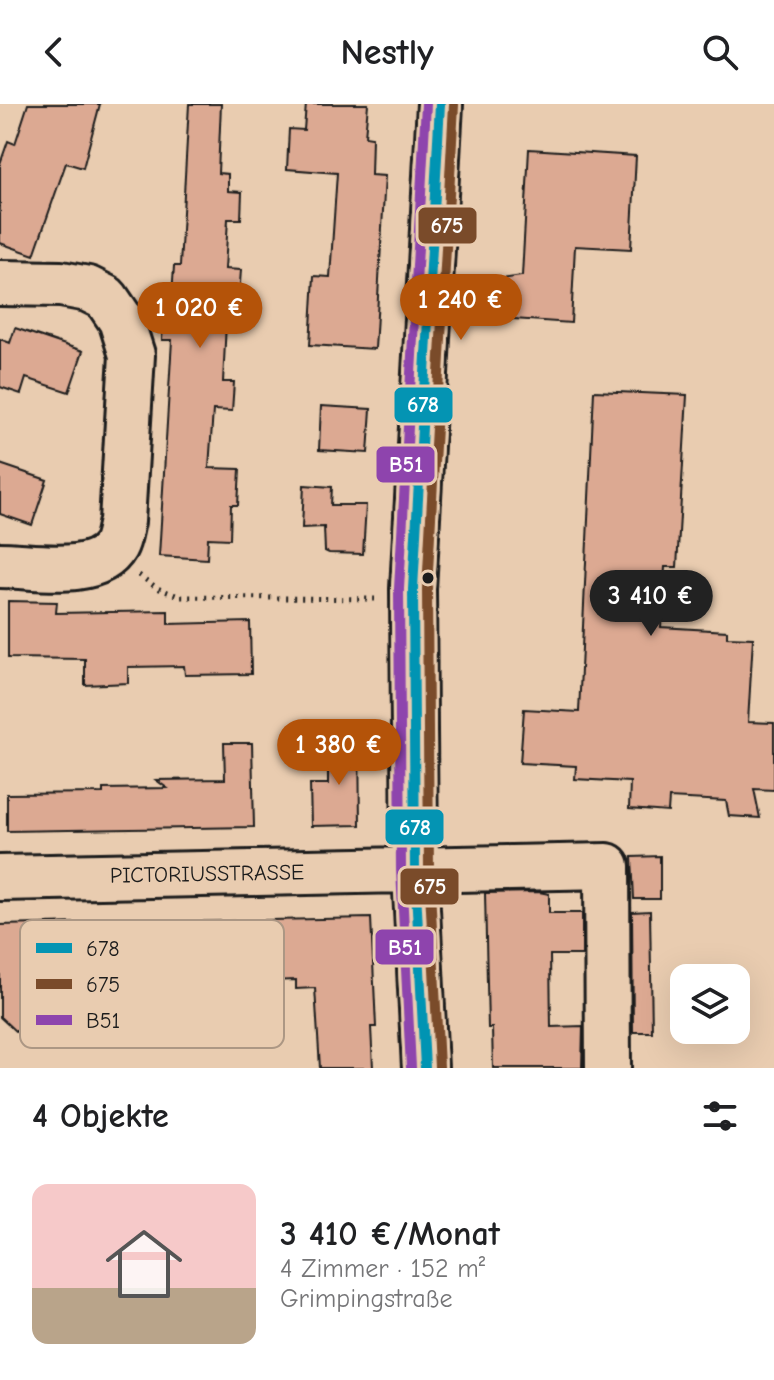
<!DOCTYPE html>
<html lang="de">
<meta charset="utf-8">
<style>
body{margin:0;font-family:"Comic Neue",sans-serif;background:#f2f2f2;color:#202124;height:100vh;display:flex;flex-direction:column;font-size:30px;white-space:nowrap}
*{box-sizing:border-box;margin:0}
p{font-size:26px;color:#757577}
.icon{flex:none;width:44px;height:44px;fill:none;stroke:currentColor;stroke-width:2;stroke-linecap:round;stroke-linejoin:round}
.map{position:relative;height:964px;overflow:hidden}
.side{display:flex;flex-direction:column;background:#fff;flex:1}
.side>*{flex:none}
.tools{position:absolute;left:670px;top:860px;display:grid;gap:16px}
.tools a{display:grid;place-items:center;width:80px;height:80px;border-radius:16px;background:#fff;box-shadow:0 8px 32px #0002;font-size:40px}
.price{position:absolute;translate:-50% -68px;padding:0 18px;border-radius:28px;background:#b45309;color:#fff;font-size:26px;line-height:52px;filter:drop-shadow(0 2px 4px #0008)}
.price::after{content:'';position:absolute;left:50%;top:48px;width:24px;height:18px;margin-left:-12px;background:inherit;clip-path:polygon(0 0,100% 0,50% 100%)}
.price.selected{background:#222;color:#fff}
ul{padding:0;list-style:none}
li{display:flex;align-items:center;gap:24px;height:200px;padding:0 32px}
li span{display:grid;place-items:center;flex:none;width:224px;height:160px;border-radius:16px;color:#555}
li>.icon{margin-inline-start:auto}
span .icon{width:96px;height:96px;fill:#fffc;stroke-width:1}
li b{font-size:34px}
h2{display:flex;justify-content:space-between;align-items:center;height:96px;padding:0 32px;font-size:34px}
header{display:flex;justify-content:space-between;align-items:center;height:104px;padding:0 32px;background:#fff;font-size:36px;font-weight:700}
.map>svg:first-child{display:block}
.building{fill:#dca992;stroke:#1c1c1c;stroke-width:2}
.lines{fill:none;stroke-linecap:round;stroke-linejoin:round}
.minor-casing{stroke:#1c1c1c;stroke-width:50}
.path{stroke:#1c1c1c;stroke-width:5;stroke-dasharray:2 6;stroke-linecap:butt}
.minor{stroke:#e9ccb0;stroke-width:44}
.bus-1-casing{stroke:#e9ccb0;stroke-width:16}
.bus-2-casing{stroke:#e9ccb0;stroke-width:16}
.bus-3-casing{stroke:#e9ccb0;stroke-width:16}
.bus-1{stroke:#0494b3;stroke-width:10}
.bus-2{stroke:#7a4b2a;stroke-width:10}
.bus-3{stroke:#8e44ad;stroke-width:10}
.bus-dot{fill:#1c1c1c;stroke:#e9ccb0;stroke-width:3}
.labels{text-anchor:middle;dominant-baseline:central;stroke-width:6;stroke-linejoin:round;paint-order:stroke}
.street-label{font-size:22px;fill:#1c1c1c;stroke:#e9ccb0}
.key{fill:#e9ccb0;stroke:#ac9784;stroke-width:2}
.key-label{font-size:22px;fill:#1c1c1c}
.line-badge{stroke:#e9ccb0;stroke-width:3}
.badge-label{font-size:22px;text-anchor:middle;font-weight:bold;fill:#fff}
</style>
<header><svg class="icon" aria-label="back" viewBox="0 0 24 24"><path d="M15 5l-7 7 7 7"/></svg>Nestly<svg class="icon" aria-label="search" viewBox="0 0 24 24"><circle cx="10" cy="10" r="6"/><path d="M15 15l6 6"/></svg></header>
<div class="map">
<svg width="774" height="964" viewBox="0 0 774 964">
<rect width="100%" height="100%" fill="#e9ccb0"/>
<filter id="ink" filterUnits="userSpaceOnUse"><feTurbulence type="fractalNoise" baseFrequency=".0125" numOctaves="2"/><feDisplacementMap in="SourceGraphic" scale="16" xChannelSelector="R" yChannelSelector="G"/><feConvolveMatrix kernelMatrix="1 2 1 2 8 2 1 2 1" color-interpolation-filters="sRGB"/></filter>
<g filter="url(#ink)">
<path class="building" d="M28,0h72l-17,64 -17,-5 -32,92 -34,-12v-79l8,-23 7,3z
M189,0h32l-3,69 10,1v17l14,1 -1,27h-13l-3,50 16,1 -4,53h-11l-3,59h11l-2,29 -19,-1 -4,58 31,1 -2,36h-7l-1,34 -22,-1 -1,21 -48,-3 13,-216h-10l2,-29h7l3,-45h6z
M306,0h62l-3,32 7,1 -1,38 14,1 -10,173 -65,-4 4,-69 16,1 7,-104 -50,-4 2,-40 15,1z
M529,45l107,7 -5,93 -56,-3 -4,77 -72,-5 2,-39 21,-3z
M15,224l68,23 -14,41 -43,-14 -5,16 -21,-7v-48l10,4z
M594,287l93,4 -10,172h-12l-4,60 66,4v6l26,1 -5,84 26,1v67l-20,-1 6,29 -31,-2 -3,-15 -57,-3 -1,14 -39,-3 1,-27 -55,-3 1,-13 -56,-3 4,-54 55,3z
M321,302l50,3 -3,44 -49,-3z
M0,360l47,16 -15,45 -32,-11z
M304,381l28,2 -1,18h35l-3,49 -34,-1 -4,-2 -1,-24 -22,1z
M8,497l49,1 -1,11 112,-2v13l82,-2 1,52 -66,1 -1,-9 -56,1v16l-43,2v-26l-77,-1z
M359,635l1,86 -49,1 -1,-42h18v-44z
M224,639h28l2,84 -247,4v-37l96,-1v-4l64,-1 -11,-8 69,-1z
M660,752v43h-26l-2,-42z
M539,788l10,2v19h33v42h-32l1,72 32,-1 -1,42h-89l-1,-40h-4l-3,-135z
M650,807l2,121h-19l-1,-120z
M371,814l5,109h-5l2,41h-53l-5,-80 -19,1v-9l-117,4 -1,-62z
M124,818l2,69 -36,1v18l-41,1v6h-17l-16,15 -16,-15v-92z"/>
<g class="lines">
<g class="minor-casing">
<path id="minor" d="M0,179l61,1 27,5 18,9 15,22 11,35 -10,166c-2,8 -3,18 -7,25 -19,33 -83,19 -115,19
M0,774l607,-12 1,202
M425,964l-10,-198 -2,-281 27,-485"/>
</g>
<path class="path" d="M139,471l18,13 24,9 194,2"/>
<use href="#minor" class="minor"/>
<g class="bus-1-casing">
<path id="bus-1" d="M425,964l-10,-198 -2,-281 27,-485"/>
</g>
<g class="bus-2-casing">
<path id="bus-2" d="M439,963l-10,-197 -2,-281 27,-484"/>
</g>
<g class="bus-3-casing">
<path id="bus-3" d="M411,964l-10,-198 -2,-281 27,-485"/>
</g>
<use href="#bus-1" class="bus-1"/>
<use href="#bus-2" class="bus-2"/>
<use href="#bus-3" class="bus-3"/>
</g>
</g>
<circle class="bus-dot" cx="428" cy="474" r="7"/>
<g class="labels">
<g class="street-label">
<text transform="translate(207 770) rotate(-1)">PICTORIUSSTRASSE</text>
</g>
</g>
<rect x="20" y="816" width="264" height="128" rx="12" class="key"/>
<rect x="36" y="839" width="36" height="10" fill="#0494b3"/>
<rect x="36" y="875" width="36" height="10" fill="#7a4b2a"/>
<rect x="36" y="911" width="36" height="10" fill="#8e44ad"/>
<g class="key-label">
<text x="86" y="852">678</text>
<text x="86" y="888">675</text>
<text x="86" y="924">B51</text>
</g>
<g class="line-badge">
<rect x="417" y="102" width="61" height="39" rx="8" fill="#7a4b2a"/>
<rect x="393" y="282" width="61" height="38" rx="8" fill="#0494b3"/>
<rect x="375" y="341" width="61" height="39" rx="8" fill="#8e44ad"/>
<rect x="384" y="704" width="61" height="38" rx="8" fill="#0494b3"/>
<rect x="399" y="763" width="61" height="39" rx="8" fill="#7a4b2a"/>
<rect x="374" y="824" width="61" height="38" rx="8" fill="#8e44ad"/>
</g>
<g class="badge-label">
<text x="447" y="129">675</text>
<text x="423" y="308">678</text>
<text x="406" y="368">B51</text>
<text x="415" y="731">678</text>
<text x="430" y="790">675</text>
<text x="405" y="851">B51</text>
</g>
</svg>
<div class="tools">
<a><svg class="icon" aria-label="layers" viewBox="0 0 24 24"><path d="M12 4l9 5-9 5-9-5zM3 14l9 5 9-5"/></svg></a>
</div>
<b class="price" style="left:461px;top:238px">1 240 €</b>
<b class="price" style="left:200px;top:246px">1 020 €</b>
<b class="price selected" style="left:651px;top:534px">3 410 €</b>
<b class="price" style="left:339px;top:683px">1 380 €</b>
</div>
<section class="side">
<h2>4 Objekte<svg class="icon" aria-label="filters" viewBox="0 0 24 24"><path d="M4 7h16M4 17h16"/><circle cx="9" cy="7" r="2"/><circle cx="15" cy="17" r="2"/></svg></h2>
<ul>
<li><span style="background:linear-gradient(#f6c9c9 65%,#b9a48a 0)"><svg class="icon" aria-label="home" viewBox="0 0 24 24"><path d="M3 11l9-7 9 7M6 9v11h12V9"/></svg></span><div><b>3 410 €/Monat</b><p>4 Zimmer · 152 m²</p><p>Grimpingstraße</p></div></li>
</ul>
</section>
